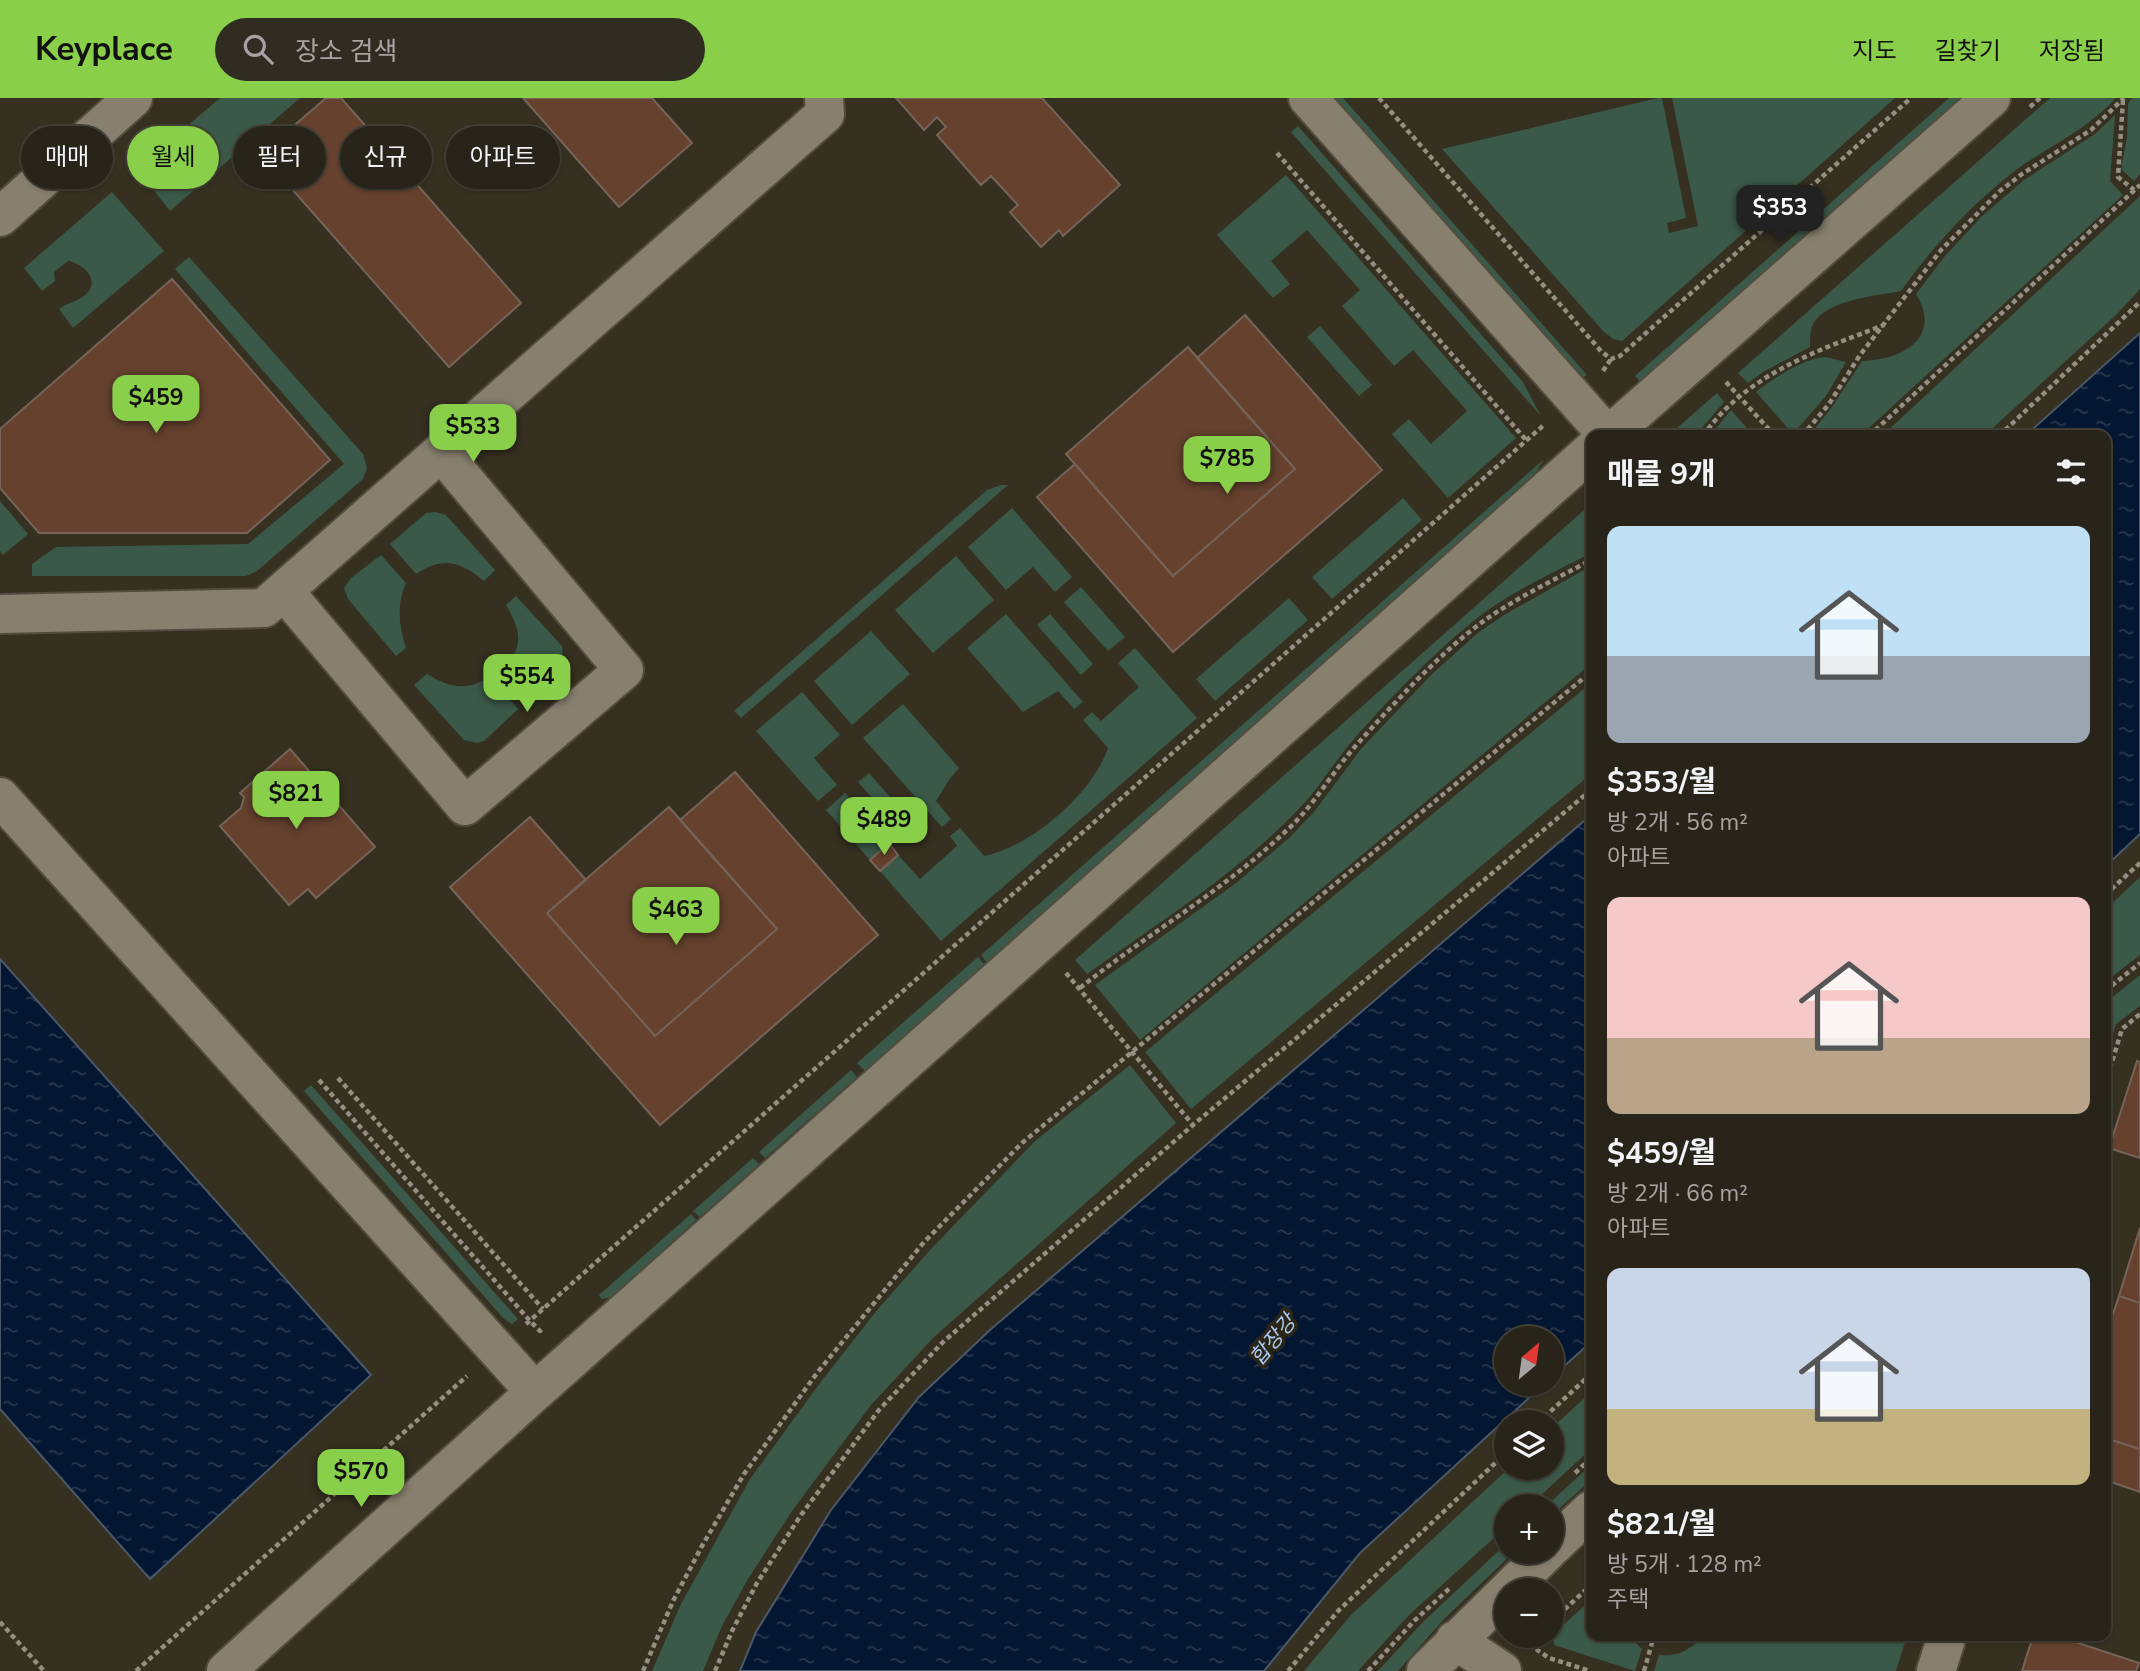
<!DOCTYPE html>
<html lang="ko">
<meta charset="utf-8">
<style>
body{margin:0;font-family:"Nunito Sans","Noto Sans KR",sans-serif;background:#302c22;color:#f1f3f6;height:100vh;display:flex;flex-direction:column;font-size:26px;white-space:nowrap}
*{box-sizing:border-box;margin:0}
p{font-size:23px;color:#a5a4a2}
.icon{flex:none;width:38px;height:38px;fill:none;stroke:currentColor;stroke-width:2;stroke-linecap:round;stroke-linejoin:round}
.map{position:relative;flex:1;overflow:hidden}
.details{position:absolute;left:1586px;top:332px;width:525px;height:1211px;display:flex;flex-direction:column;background:#282419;border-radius:14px;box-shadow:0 2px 5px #0004,0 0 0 2px #444138}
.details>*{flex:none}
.hud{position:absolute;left:21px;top:28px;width:665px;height:63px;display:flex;gap:14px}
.needle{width:46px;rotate:29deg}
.controls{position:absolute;left:1494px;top:1228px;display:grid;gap:14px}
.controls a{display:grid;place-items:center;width:70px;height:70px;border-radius:50%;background:#282419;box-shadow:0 2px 5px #0004,0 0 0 2px #444138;font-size:35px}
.price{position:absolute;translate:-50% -60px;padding:0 16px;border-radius:14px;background:#89cf49;color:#111;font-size:23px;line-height:46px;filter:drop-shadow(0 2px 4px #0008)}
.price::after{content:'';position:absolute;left:50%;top:42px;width:21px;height:16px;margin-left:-10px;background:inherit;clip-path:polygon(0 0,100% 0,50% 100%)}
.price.selected{background:#222;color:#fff}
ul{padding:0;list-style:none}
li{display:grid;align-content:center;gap:14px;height:371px;padding:0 21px}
li span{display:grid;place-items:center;height:217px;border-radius:14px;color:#555}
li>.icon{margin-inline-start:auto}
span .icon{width:126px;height:126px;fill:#fffc;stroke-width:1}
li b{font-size:30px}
h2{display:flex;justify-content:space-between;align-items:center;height:84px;padding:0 21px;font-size:30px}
.tag{padding:0 24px;border-radius:32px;background:#282419;box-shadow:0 2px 5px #0004,0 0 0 2px #444138;font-size:24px;line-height:63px}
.tag.selected{background:#89cf49;color:#111}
header{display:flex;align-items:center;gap:42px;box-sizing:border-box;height:98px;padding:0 35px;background:#89cf49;color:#111}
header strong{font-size:33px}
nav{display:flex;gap:38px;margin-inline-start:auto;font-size:24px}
.search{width:490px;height:63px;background:#302c22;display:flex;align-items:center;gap:18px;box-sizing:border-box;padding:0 24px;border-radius:38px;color:#a5a4a2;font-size:26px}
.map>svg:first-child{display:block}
.green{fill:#3b5949}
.water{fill:url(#water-ripples);stroke:#4c5868;stroke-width:2}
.building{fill:#65412e;stroke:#76645b;stroke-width:2}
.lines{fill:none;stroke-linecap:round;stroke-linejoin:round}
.minor-casing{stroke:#524c3f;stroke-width:42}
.path{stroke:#948f82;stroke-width:4.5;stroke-dasharray:5 3.5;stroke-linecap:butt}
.minor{stroke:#88806f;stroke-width:38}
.labels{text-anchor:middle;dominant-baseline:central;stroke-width:7;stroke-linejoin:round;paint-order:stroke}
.water-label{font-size:21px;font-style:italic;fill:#aacaf6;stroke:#2c2617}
</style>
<header>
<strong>Keyplace</strong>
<div class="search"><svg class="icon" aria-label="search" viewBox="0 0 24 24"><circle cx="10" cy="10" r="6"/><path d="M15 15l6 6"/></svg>장소 검색</div>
<nav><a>지도</a><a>길찾기</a><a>저장됨</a></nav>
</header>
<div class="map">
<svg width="2140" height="1573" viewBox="0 0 2140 1573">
<defs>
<pattern id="water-ripples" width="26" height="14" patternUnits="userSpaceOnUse" patternTransform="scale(1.75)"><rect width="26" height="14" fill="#041732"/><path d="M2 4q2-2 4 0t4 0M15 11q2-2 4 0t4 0" fill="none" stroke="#293950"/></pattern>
</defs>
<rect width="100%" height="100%" fill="#363021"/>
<path class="green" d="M220,0h80l-130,113 -33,-42z
M1334,0h9l244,277 -6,4z
M1658,0h4l24,120 -19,5 2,10 29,-7 -26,-128h223l-273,243 -9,-2 -10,-8 -161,-182z
M1949,0h15l-322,286 -7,-8z
M2050,0h66c-32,34 -64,46 -100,72 -44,34 -83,76 -115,121 -26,5 -82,9 -90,39 -1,5 -1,12 -1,17l-47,25 -15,11 -10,-10z
M2132,0h8v76l-6,7 -13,-12 6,-32 1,-33z
M2115,17l-5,66 13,14 -263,241h-51l23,-29 30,-46c40,-1 81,-23 54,-67l29,-38 36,-39 43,-37 71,-46z
M1298,28l225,256 18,34 -250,-284z
M1286,77l230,263 -68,60 -56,-64 17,-15 22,25 36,-33 -54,-61 -19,16 -52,-60 18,-16 -53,-60 -36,31 19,23 -17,14 -56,-63z
M112,94l52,59 -91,77 -14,-19c8,-6 17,-7 25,-13 18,-14 1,-32 -16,-35l-14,11 1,9 -13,10 -18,-23z
M2140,98v93l-23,25 -133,122h-102z
M189,159l174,197 4,14 -4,11 -106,92 -11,5h-214v-12l24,-17 192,-3 96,-80 -169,-195z
M1320,228l52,59 -13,11 -52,-59z
M1825,259l21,5 -20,34 -33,38 -37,-42c16,-13 49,-34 69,-35z
M1717,295l7,9 -29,34h-27z
M1731,312l23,26h-44z
M1543,362l-11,19 -544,485 -7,-9z
M1001,387h7l-267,233 -7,-7 253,-221z
M1403,400l19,22 -90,79 -20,-22z
M0,403l28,33 -25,21 -3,-4z
M1591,406v49c-40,21 -85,41 -120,70 -39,32 -84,78 -117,116 -21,24 -37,53 -60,75 -61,62 -136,109 -207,160l-12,-14z
M1012,410l60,69 -17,15 -22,-25 -27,23 -38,-43z
M435,414l11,3 49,55 -11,11c-23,-20 -42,-25 -68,-7l-26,-30 36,-31z
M381,457l25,28c-10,22 -7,43 0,65l-10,8 -48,-57 -4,-11 7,-10z
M956,458l38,44 -61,53 -38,-43z
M1591,468v98l-451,376 -45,-55 141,-102 53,-45 25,-26 47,-63 71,-75 47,-42 25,-17z
M1081,489l44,50 -17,14 -44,-49z
M516,498l46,50c5,26 -19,41 -36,57l-24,-35c23,-21 19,-37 4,-63z
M1289,500l19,22 -93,81 -19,-22z
M1006,516l77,88 -9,7 -16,-18 -35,21 -56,-64z
M1050,516l43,50 -12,11 -44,-50z
M871,533l39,43 -58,51 -38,-44z
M1135,550l62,70 -256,223 -61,-70 18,-16 22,24 37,-33 -7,-10 10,-8 24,28c47,-9 109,-63 124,-108l-25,-28 9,-8 9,9 38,-34 -21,-24z
M427,576c23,14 41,18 63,2l28,33 -34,32 -7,2 -13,-3 -50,-55z
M1591,585v91l-400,335 -46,-57z
M802,594l38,43 -26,23 23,27 -19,16 -62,-70z
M903,606l56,64 -10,12 -13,21 15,18 -9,8 -79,-89z
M869,675l44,50 -11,9 -44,-50z
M845,695l44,50 -19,17 -44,-50z
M2140,779v78l-35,27v-72z
M978,859l8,9 -121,105 -8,-8z
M2140,877v31l-24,18 -11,35v-56z
M1130,967l46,58 -242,214 -63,68 -79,106 -44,68 -26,47 -19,45h-51l29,-67 69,-125 73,-100 55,-70 53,-60 104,-108z
M851,972l6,7 -92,81 -6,-6z
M311,987l207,234 -6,5 -8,-5 -200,-228z
M753,1060l6,6 -59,53 -7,-6z
M691,1116l5,6 -85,77 -9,2 -3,-4z
M1591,1294v57l-63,58h-21v19l-98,89 -51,56h-54l47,-56 158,-147h43v-40z
M1591,1367v15l-39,35v-8h-7z
M1507,1445v9h7l-69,66 -47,53h-20l44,-48z
M1591,1502v36h38l13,13 -7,22 -81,-26 -1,-11z
M1703,1538h204l-11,35h-242l5,-16c19,2 31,-5 44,-19z"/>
<path class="water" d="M2140,235v501l-35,33v-431h-80z
M1591,717v527l-39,35v-38h-45v45h37l-184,169 -96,118h-524l16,-39 75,-122 88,-113 71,-67z
M0,861l371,416 -221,204 -150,-170z"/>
<path class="building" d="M326,0h15l180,205 -72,64 -188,-213z
M523,0h129l40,45 -73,64z
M896,0h146l78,87 -57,51 -4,-6 -18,17 -31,-35 8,-7 -27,-29 -10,9 -44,-50 9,-8 -9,-10 -13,13z
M172,181l158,181 -83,73h-208l-39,-45v-59z
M1245,217l137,155 -209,182 -136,-155 38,-33 98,112 122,-107 -98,-111z
M1188,249l107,122 -122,107 -107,-122z
M290,651l85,98 -59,51 -8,-9 -19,16 -69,-79 21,-18 3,-11 -4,-4z
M735,674l143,163 -218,190 -210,-238 80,-70 56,63 -39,33 108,123 122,-107 -97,-109z
M669,709l108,122 -122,107 -108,-123z
M889,745l9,12 -18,16 -10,-11z
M2137,963l3,1v96l-31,-10z
M2140,1130v75l-21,-7z
M2119,1198l21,7v146l-35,-11v-100z
M2105,1340l35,11v43l-35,-12z
M2033,1538h24l82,27 -3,8h-114z"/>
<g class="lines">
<g class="minor-casing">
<path id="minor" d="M1308,0l300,338
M0,119l133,-119
M1608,338l383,-338
M284,493l181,215 159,-136 -183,-218
M0,516l264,-6 561,-494 -1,-16
M0,699l535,595 1056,-941
M1552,1449l39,-37
M1455,1542l47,31
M226,1573l309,-279
M1426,1573l121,-119
M1936,1573l11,-35"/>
</g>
<path class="path" d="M1379,0l222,253 10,8 9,-3 291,-258
M2123,2l-5,77 16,13
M2030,9l10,-9
M1277,55l249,287
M1603,273l8,-12
M1726,284l49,54
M1703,338c43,-62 114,-85 181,-111
M1802,338l27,-32 31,-49 81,-105 59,-59 22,-17 69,-44 33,-32
M1869,338l271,-251
M1999,338l141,-134
M2105,797l35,-32
M1066,875l127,152
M1080,890c67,-54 143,-97 206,-157 29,-26 47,-61 74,-90 35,-39 83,-91 125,-121 33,-23 71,-41 106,-60
M2105,893l35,-28
M338,980l205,231
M319,982l211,241 10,10 2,-2
M2105,987l17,-56 18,-15
M526,1226l1019,-900
M1538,1325l53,-49
M1575,1375l16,-15
M1552,1523l39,-36
M0,1524l44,49
M1536,1551l13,9 41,13
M136,1573l331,-295
M643,1573l30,-70 29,-55 42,-72 73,-101 107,-131 98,-99 569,-471
M715,1573l17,-40 25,-48 44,-68 78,-105 64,-68 250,-217 398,-335
M1288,1573l51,-61 168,-158
M1368,1573l47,-51 36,-33
M1644,1573l10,-35"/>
<use href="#minor" class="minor"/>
</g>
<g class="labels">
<g class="water-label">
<text transform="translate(1273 1242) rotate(-50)">합장강</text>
</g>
</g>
</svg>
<div class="controls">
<a><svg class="needle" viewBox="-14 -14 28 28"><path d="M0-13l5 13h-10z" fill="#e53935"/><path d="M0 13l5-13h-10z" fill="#a5a4a2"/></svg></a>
<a><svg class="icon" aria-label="layers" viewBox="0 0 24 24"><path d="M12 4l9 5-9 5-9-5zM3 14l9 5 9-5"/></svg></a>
<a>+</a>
<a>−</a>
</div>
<b class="price selected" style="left:1780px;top:147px">$353</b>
<b class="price" style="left:156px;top:337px">$459</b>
<b class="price" style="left:473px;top:366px">$533</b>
<b class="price" style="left:1227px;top:398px">$785</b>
<b class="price" style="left:527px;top:616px">$554</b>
<b class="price" style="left:296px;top:733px">$821</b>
<b class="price" style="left:884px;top:759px">$489</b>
<b class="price" style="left:676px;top:849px">$463</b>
<b class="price" style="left:361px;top:1411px">$570</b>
<div class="hud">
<a class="tag">매매</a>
<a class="tag selected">월세</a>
<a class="tag">필터</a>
<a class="tag">신규</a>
<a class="tag">아파트</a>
</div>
<section class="details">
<h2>매물 9개<svg class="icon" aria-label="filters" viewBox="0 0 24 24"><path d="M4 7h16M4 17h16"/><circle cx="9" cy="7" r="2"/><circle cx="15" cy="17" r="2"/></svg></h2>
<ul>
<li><span style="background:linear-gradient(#bfe0f5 60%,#9aa5b1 0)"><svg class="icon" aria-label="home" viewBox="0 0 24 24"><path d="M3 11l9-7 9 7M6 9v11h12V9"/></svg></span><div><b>$353/월</b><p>방 2개 · 56 m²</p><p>아파트</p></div></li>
<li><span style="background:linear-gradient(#f6c9c9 65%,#b9a48a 0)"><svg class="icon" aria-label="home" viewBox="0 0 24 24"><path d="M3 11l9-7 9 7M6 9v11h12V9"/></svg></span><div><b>$459/월</b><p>방 2개 · 66 m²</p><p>아파트</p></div></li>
<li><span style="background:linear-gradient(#c9d6e8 65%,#c2b280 0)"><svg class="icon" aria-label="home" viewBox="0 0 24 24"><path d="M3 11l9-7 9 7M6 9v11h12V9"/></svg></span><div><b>$821/월</b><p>방 5개 · 128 m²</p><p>주택</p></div></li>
</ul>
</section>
</div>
